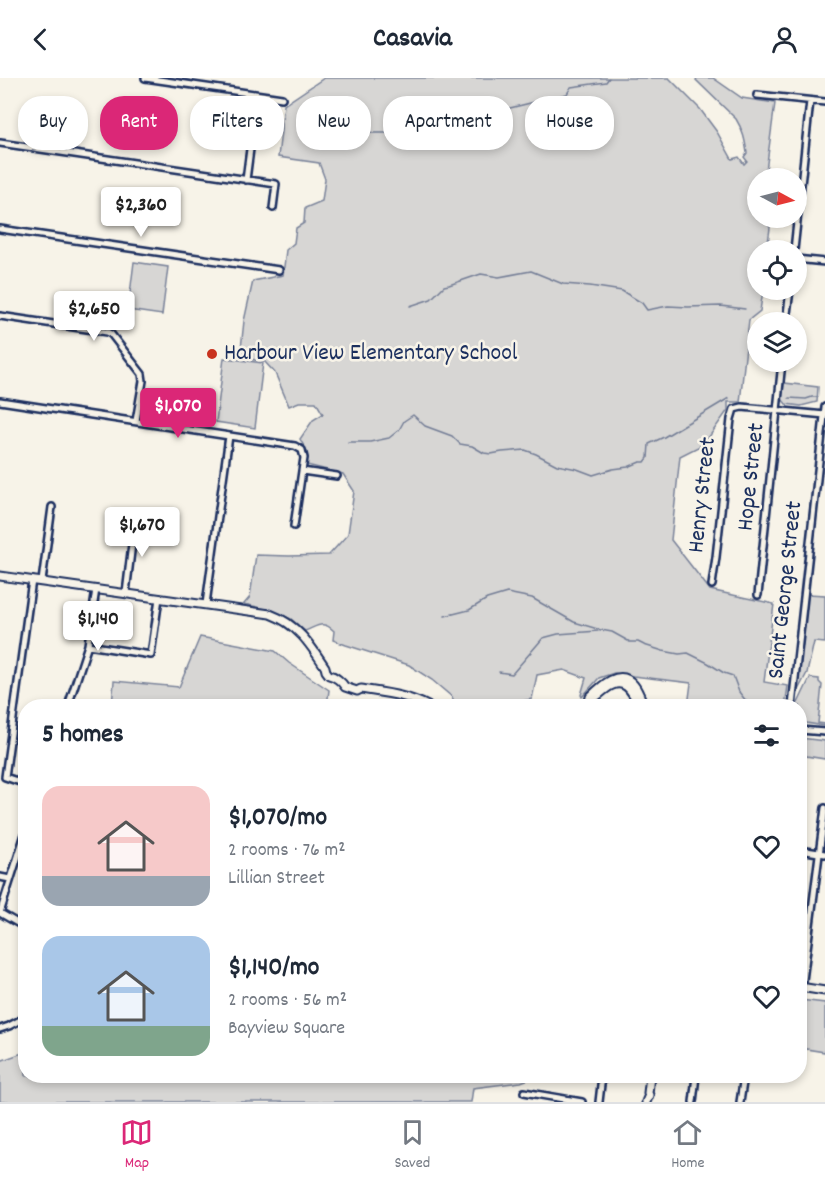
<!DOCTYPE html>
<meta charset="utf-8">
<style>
body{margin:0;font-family:Dekko,sans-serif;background:#f6f6f7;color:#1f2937;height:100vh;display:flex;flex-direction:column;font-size:22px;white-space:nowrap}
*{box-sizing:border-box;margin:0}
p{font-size:20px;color:#747a83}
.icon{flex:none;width:33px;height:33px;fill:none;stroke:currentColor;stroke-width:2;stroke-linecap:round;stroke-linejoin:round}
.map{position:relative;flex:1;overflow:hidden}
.side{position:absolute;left:18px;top:621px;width:789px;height:384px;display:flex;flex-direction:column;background:#fff;border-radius:24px;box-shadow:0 3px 9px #0003}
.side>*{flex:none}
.guide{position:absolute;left:18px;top:18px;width:789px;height:54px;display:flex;gap:12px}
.needle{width:39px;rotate:97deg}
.fabs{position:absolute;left:747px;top:90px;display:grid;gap:12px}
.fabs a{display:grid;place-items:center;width:60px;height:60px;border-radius:50%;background:#fff;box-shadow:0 3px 9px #0003;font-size:30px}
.price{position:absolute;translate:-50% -51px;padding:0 14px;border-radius:6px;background:#fff;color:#222;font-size:20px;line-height:39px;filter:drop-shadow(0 2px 3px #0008)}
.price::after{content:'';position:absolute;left:50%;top:36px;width:18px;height:14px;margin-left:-9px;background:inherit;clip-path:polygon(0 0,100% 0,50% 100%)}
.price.active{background:#db2777;color:#fff}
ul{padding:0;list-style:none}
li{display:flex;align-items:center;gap:18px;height:150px;padding:0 24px}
li span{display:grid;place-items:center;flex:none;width:168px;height:120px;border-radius:18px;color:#555}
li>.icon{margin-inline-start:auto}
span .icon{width:72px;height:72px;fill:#fffc;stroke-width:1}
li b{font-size:26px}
h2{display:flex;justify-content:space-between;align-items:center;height:72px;padding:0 24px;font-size:26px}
.pill{padding:0 21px;border-radius:24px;background:#fff;box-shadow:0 3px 9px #0003;font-size:21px;line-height:54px}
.pill.active{background:#db2777;color:#fff}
header{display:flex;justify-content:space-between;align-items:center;height:78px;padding:0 24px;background:#fff;font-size:27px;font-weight:800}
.tab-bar{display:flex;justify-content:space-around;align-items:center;height:84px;border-top:2px solid #e0e1e3;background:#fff;font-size:16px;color:#747a83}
.tab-bar a{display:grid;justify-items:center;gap:3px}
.tab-bar .active{color:#db2777}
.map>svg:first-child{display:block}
.green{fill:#d7d6d4;stroke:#798299;stroke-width:1.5}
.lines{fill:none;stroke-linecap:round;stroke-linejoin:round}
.stream{stroke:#727c95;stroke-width:1.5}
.street-casing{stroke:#1b2f5e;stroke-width:10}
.secondary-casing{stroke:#1b2f5e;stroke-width:11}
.street{stroke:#f7f3e8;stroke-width:5}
.secondary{stroke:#f7f3e8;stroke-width:7}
.poi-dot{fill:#c8321e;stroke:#f7f3e8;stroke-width:2}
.labels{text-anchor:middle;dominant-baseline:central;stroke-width:5;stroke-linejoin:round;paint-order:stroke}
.poi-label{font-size:24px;fill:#1b2f5e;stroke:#f7f3e8;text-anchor:start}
.street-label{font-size:24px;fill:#1b2f5e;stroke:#f7f3e8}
</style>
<header><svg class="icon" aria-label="back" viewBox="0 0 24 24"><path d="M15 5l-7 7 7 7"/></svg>Casavia<svg class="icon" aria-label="person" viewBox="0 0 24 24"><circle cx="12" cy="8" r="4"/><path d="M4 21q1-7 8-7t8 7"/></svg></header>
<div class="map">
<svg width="825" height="1024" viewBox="0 0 825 1024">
<rect width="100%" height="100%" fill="#f7f3e8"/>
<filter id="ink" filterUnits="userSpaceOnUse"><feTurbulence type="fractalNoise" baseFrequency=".0167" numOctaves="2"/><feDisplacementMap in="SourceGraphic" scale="12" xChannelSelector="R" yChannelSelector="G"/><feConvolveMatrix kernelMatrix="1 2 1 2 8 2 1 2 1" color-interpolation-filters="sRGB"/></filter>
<g filter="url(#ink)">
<path class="green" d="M324,0h345l31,31 17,23 15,27 7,-2 5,7 3,-3 -3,-4 3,-4c-2,-13 -4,-23 -11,-34l-40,-39 1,-2h16l29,20 33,5 -10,75h-7v40h8l4,10 -3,22h-9v40h5l-3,21 -11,9 -9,82h-12v8l-24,34 -24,12 -9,84 39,50 64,14 -10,78 24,4 -3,20h-97l3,-23 -58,-7 -19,-3 -15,5 -17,19 -1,-2 5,-17 -22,-8 -27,5 -5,24 -29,6 -40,-1 -8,2 -3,-9 -20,-17 -23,-15 -63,-20 -13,-5 1,-9c-11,-11 -16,-5 -29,0l-14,-12 -21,-9 -26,-6 6,-7 6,-42 33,1 40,-1 19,-21 6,-43 -11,-17 -36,-9 -2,-17 -5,-9 13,-19 10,-6 -7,-12h-17l-10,4 -14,-33 -11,-12 -24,-3 4,-37 9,-40 30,-6 3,-25 8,-7 2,-15 8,-5 1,-15 17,-7 3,-22 -6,-16 -41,-6 6,-52z
M134,184l34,5 -6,48 -34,-5z
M224,280l39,5 -8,65 -39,-6z
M784,305l34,4 -1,15 -16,4 -15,-2 -4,-5z
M808,516l17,1v48l-11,-1 -7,31 -10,19z
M200,559l75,14 14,12 40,27 -2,16h-215l2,-25 65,6z
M810,600l9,1v3l3,3 -4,38 7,1v2l-25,-4v-16h-5l1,-2 2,-1z
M800,660l25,3v18l-25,-4z
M800,922l25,3v49l-25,-4z
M25,974l1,24h511l-16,6 -48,6 -2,14h-471v-41z"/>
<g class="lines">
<path class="stream" d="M347,51l8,-5 18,9h14l21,6h33l26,-4 39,-26 61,-15 4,-7 35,-5 3,-4
M410,228l21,-7 13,-13 5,-1 32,-11 18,3 32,-6 32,13 27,2 32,5 20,12 5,7 21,-4 20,1 33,-1 24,3
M789,320l17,1 6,-2h6
M348,364h22l19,-4 10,-8 5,-9 9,-6 12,11 27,10 8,8 12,2 12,7 7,1 11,-2 23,-2 11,4 21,11 20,4 16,6 20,-6 15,-2 12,-5h5l3,-4 1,-14 15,-7 65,-39
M445,538l24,-6 18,-11 20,-6 25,5 42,24 27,8 11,2 18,10h8l6,3 19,6 16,3 9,-1 20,10 16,10 9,3 6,16 11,14
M499,594l13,2 31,-36 15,-4 40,-3"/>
<g class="street-casing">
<path id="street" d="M145,0l137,20
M757,17l68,7
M0,65l276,41 -3,24
M246,102l11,-85
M0,151l279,41
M794,172l16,-149
M796,181l29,3
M0,238l107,16 4,2 31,40 1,7 -7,40
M786,244l4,-32
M0,323l295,45 7,4 2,8 -2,13 35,5
M294,448l8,-55
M42,503l10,-74
M712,507l4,-28 15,-138 3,-10 8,-2 83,8
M126,515l9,-74
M758,517l24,-233
M206,526l23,-168
M88,567l63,10 8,-57
M68,628l20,-61 8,-56
M792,628l33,-299
M800,652l25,2
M26,706l-21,-7 27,-197
M800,772l25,4
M0,799l10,2
M0,835l26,-82
M0,835l26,15
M802,910l23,-180
M0,951l9,-3 17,-9
M524,1014l58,10
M599,1024l3,-26
M693,1024l3,-26
M740,1024l4,-26"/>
</g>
<g class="secondary-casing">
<path id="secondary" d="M0,498l270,38c27,10 40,30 55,53l1,4 3,4c6,1 13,7 16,12l12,4 4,-2c24,4 46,6 67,17
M589,623c7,-3 11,-8 17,-12 18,-14 26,2 33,17
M585,628l4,-5 1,-4c11,-11 30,-30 44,-12 5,6 7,14 10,21
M800,909l25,4
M646,1024l3,-7 -1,-2 2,-17"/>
</g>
<use href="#street" class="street"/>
<use href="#secondary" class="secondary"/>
</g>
</g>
<circle class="poi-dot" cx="212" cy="276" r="6"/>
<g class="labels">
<g class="poi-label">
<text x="224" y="276">Harbour View Elementary School</text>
</g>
<g class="street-label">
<text transform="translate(752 399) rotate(-84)">Hope Street</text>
<text transform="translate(703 417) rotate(-84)">Henry Street</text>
<text transform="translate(786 512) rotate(-84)">Saint George Street</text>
</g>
</g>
</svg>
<div class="fabs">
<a><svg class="needle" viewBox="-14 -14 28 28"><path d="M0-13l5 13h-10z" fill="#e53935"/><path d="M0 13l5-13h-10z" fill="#747a83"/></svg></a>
<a><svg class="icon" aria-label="locate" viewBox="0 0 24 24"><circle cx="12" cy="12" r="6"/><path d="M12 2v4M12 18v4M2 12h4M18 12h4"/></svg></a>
<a><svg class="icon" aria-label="layers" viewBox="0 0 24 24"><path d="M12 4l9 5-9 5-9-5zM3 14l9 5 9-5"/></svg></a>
</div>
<b class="price" style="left:141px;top:160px">$2,360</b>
<b class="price" style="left:94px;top:264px">$2,650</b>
<b class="price active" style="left:178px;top:361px">$1,070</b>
<b class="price" style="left:142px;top:480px">$1,670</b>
<b class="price" style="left:98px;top:574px">$1,140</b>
<div class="guide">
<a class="pill">Buy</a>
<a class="pill active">Rent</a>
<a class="pill">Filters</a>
<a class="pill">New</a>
<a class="pill">Apartment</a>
<a class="pill">House</a>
</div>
<section class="side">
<h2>5 homes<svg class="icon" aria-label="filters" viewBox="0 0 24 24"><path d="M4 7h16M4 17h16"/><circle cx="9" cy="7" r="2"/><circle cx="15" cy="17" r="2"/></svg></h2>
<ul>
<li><span style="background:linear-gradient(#f6c9c9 75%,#9aa5b1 0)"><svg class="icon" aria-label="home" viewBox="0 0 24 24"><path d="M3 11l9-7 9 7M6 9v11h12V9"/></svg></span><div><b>$1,070/mo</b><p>2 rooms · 76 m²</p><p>Lillian Street</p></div><svg class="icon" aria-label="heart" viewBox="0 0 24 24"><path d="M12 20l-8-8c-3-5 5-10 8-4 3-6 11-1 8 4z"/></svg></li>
<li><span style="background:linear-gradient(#a9c7e8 75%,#7fa58c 0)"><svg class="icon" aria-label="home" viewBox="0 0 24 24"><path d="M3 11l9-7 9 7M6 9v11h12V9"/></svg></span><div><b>$1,140/mo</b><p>2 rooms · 56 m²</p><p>Bayview Square</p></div><svg class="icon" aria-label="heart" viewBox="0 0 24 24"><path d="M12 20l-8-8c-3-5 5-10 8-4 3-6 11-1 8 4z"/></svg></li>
</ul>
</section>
</div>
<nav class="tab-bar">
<a class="active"><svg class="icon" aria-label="map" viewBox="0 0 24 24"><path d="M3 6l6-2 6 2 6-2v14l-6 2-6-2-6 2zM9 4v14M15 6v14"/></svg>Map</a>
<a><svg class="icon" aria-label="saved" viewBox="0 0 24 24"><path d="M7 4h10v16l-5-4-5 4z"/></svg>Saved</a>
<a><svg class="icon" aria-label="home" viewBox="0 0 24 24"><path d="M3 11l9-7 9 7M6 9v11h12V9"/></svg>Home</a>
</nav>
